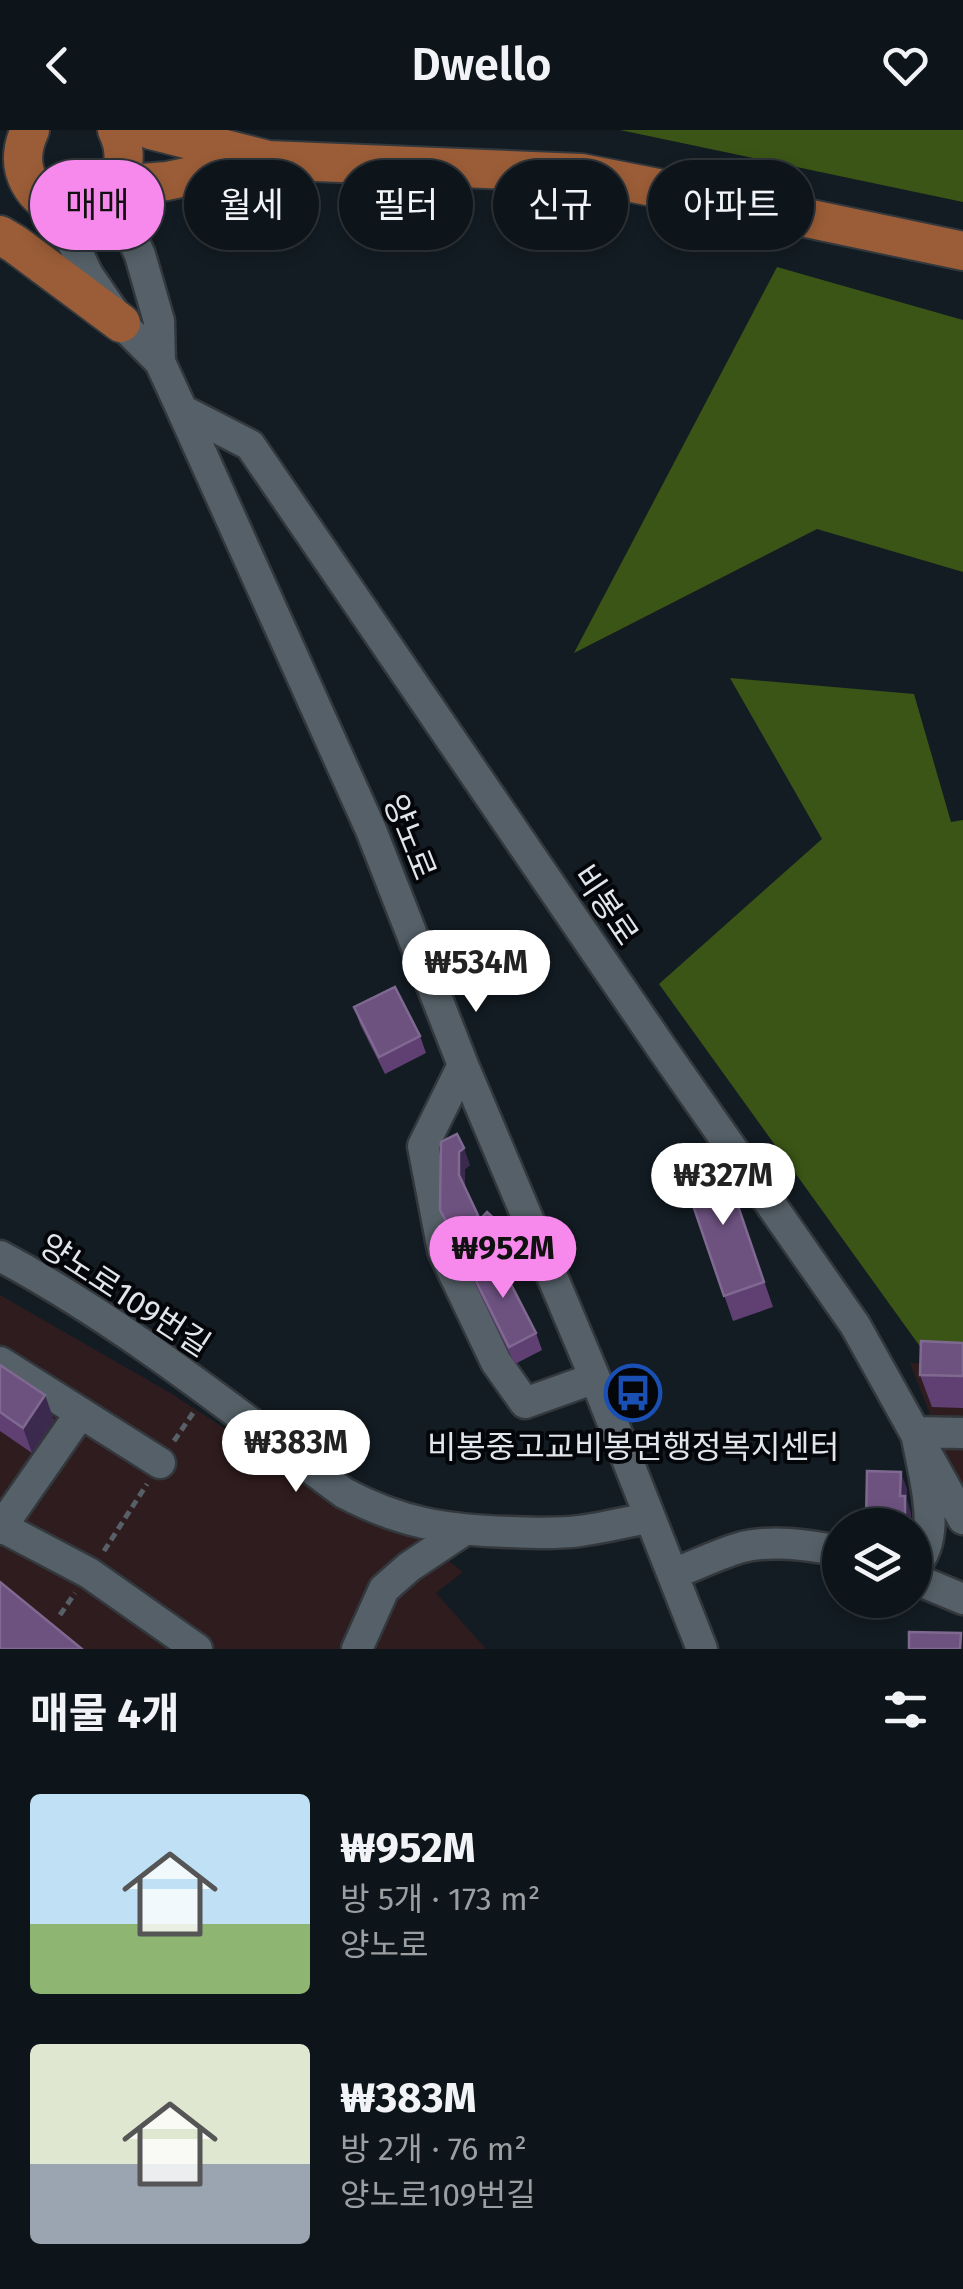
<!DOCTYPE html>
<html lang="ko">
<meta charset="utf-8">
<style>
body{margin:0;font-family:"Fira Sans","Noto Sans KR",sans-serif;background:#1c2227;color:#f1f3f6;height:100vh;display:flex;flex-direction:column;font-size:38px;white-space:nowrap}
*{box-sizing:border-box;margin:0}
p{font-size:32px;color:#9b9fa2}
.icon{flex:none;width:55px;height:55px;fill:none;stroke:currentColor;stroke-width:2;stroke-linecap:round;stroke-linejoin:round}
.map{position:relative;height:1519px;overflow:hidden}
.side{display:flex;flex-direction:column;background:#0e151a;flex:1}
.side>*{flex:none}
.banner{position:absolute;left:30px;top:30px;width:905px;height:90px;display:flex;gap:20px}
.tools{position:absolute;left:822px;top:1378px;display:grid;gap:20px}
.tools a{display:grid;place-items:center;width:110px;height:110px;border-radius:50%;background:#0e151a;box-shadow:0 5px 15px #0003,0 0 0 2px #2e3439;font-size:50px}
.price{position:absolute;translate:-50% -85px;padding:0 22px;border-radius:35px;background:#fff;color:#222;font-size:32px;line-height:65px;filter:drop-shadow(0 2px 5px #0008)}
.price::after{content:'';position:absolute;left:50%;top:60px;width:30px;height:22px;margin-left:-15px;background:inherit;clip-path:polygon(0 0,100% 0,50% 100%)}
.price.current{background:#f788ec;color:#111}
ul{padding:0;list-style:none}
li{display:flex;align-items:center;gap:30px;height:250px;padding:0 30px}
li span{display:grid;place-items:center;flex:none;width:280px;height:200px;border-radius:10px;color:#555}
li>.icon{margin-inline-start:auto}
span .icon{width:120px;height:120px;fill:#fffc;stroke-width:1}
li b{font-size:42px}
h2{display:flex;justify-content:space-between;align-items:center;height:120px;padding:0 30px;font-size:42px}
.pill{padding:0 35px;border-radius:45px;background:#0e151a;box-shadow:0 5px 15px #0003,0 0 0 2px #2e3439;font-size:35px;line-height:90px}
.pill.current{background:#f788ec;color:#111}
header{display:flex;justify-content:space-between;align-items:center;height:130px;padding:0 30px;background:#0e151a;font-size:45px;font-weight:600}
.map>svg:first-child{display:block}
.commercial{fill:#2f1c1f}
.education{fill:#2f1c1e}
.forest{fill:#3a5515}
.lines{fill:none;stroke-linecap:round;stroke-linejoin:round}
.minor-casing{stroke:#33383d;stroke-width:35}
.major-casing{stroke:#33383d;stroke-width:42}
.path{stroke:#586067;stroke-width:5;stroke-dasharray:8 5;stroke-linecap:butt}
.minor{stroke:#556068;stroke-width:30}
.major{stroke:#9b5d37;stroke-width:38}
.wall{fill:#604073}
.shaded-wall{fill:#3b2a4e}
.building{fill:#6d5280;stroke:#7f6991;stroke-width:2.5}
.labels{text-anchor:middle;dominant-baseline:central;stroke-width:8;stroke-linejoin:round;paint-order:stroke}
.street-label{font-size:32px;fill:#e0e6eb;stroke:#040609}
.poi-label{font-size:32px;fill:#e0e6eb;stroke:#040609}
</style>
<header><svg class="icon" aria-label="back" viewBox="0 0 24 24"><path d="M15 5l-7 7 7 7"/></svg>Dwello<svg class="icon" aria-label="heart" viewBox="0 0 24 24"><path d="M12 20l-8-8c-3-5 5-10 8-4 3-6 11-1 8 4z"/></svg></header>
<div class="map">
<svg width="963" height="1519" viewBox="0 0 963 1519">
<rect width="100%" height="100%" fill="#131c23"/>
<path class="commercial" d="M910,1233l53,1v130l-7,-13z"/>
<path class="education" d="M0,1165l172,99 189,124 53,16 49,38 -27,21 50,56h-486z"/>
<path class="forest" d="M621,0h342v72l-343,-72z
M777,137l186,53v252l-146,-43 -243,124z
M730,548l184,16 37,128 12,-2v533l-39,-1 -265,-368 163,-145z"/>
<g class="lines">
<g class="minor-casing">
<path id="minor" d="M111,61l29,64 19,66 1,41
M55,75l33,70 33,48 39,39 22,48 68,35 413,605 192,275 108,194
M182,280l189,420 92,235 132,313 107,271
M463,935l-40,81 20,105 53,111 29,41 70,-25
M0,1126c123,66 232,154 344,237 57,30 101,37 165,39 24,1 47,2 71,-1 23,-3 46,-9 69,-13
M0,1232l160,101
M2,1397l87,46 108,76
M0,1399l80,-115
M915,1435c29,-30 7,-95 1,-133l47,1
M673,1444c21,-8 43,-19 66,-26 32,-9 69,-3 101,3
M915,1449l48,20
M357,1519l27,-60 25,-22 54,-36"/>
</g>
<g class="major-casing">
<path id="major" d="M30,0c-8,17 -10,35 -1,52 32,58 119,12 88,-52
M151,0l117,30 313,13 154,30 228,48
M117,55l50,-4 99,-21
M0,105l15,9 106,79"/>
</g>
<path class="path" d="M174,1311l19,-28
M104,1421l43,-67
M60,1485l15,-22"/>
<use href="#minor" class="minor"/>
<use href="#major" class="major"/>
</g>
<path class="wall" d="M354,877l66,29 6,17 -41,21 -25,-50z
M441,1012l29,23 -5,4v19l15,32 28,23 -12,13 40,77 6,17 -27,14 -39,-78 -6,-17 6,-3 -9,-9 -4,-9 -4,3 -13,-24 -6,-17z
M722,1029l51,148 -40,14 -51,-148z
M963,1213v65l-31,-1 -12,-32z
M0,1235l54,55 -22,33 -32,-22z"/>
<path class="shaded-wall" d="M464,1018l6,17 -5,4v23l-6,-17v-23z
M478,1085l6,17 -23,8 2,8 -4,3 -6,-17z
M502,1096l6,17 -26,28 -6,-17z
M45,1265l9,25 -22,33 -9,-25z
M901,1342l6,17v11l4,13v12h-6l-5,-29z"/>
<path class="building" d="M395,857l25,49 -41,21 -25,-50z
M457,1004l7,14 -5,4v23l19,40 -25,19 -13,-24 1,-68z
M722,1029l42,123 -40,14 -42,-123z
M487,1082l15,14 -26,28 -15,-14z
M496,1125l40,78 -27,14 -39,-78z
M921,1211l42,2v33l-43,-1z
M0,1235l45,30 -22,33 -23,-16z
M867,1341l34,1 -1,24h5v29h-39z
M0,1452l82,67h-82z
M909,1502l52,1 -1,16h-51z"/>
<defs>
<g id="bus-ring" transform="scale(2.875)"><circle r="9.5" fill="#040609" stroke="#1a4fb4" stroke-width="1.5"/><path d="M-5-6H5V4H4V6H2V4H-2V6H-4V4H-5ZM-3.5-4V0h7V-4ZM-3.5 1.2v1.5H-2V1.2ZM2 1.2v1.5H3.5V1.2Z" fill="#1a4fb4"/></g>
</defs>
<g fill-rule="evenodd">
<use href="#bus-ring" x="633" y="1263"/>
</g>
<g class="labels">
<g class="street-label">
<text transform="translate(410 707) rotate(68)">양노로</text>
<text transform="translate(606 775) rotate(56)">비봉로</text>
<text transform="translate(125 1165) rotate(33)">양노로109번길</text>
</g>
<g class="poi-label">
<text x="633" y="1317">비봉중고교비봉면행정복지센터</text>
</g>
</g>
</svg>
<div class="tools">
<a><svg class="icon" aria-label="layers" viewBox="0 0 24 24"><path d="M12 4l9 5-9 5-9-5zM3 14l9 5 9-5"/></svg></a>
</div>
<b class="price" style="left:476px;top:885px">₩534M</b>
<b class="price" style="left:723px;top:1098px">₩327M</b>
<b class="price current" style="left:503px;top:1171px">₩952M</b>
<b class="price" style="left:296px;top:1365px">₩383M</b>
<div class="banner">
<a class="pill current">매매</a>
<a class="pill">월세</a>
<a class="pill">필터</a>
<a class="pill">신규</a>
<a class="pill">아파트</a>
</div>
</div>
<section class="side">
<h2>매물 4개<svg class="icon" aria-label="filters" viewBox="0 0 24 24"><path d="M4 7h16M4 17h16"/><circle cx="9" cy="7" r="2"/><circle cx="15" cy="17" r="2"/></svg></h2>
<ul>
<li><span style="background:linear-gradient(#bfe0f5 65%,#8fb573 0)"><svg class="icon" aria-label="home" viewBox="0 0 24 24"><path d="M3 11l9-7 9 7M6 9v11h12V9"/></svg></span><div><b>₩952M</b><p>방 5개 · 173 m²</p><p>양노로</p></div></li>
<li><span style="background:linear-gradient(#dfe7d0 60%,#9aa5b1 0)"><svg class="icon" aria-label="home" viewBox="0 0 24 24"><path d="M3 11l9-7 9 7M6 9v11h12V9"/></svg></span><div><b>₩383M</b><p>방 2개 · 76 m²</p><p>양노로109번길</p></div></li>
</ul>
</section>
